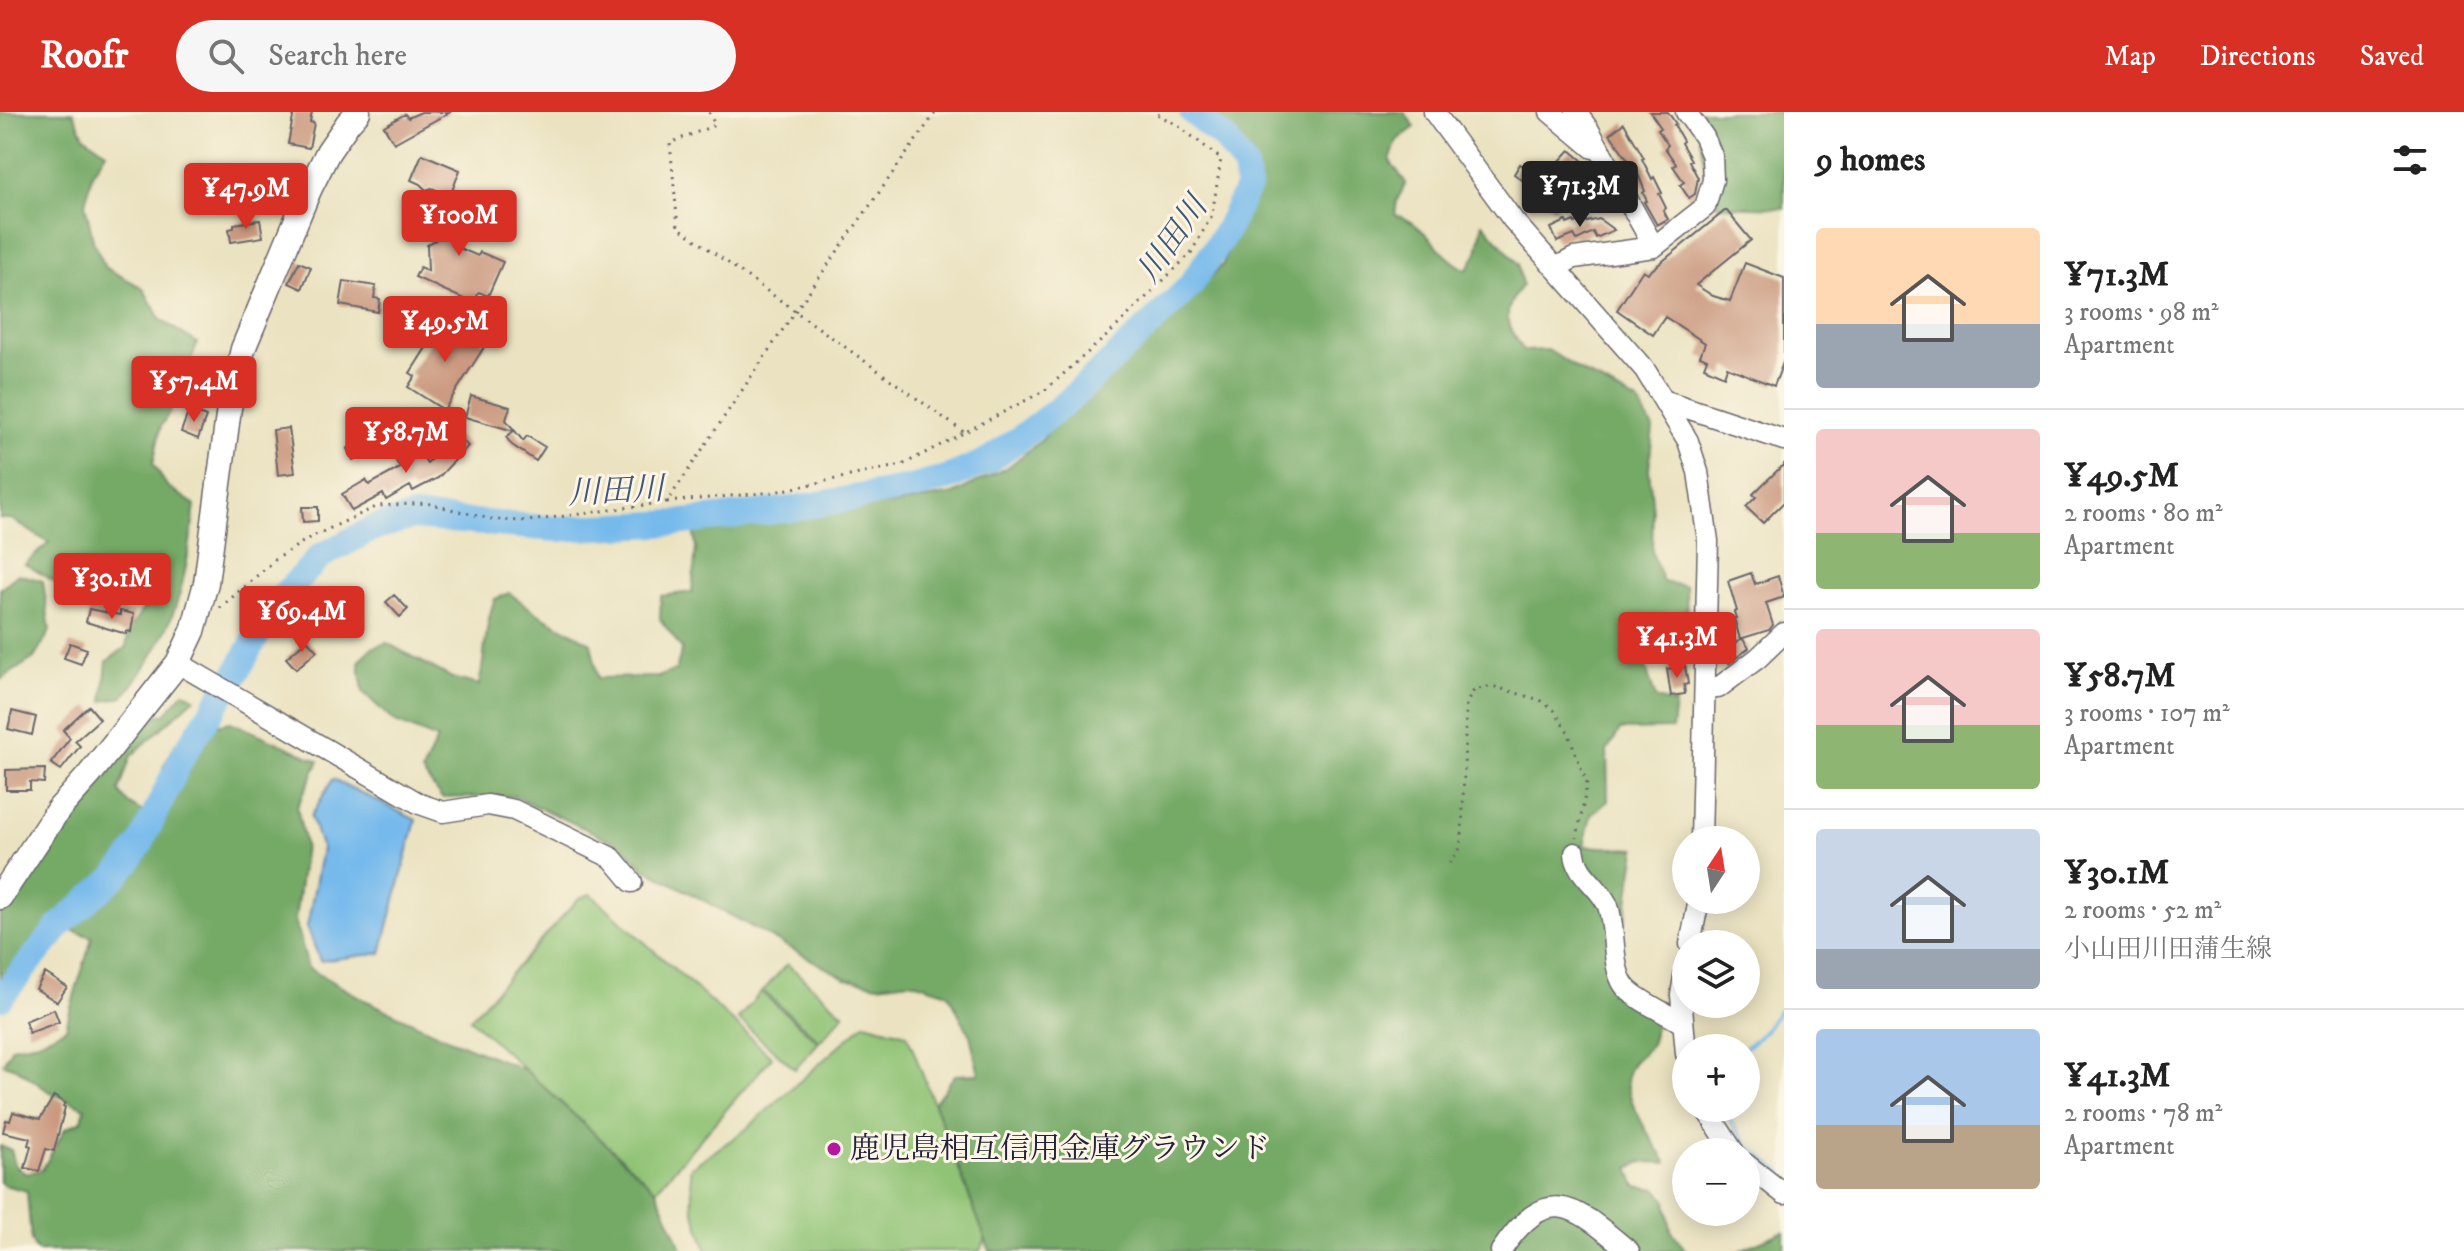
<!DOCTYPE html>
<meta charset="utf-8">
<style>
body{margin:0;font-family:"IM FELL DW Pica","Noto Serif JP",serif;background:#f6f6f6;color:#222;height:100vh;display:flex;flex-direction:column;font-size:30px;white-space:nowrap}
*{box-sizing:border-box;margin:0}
p{font-size:26px;color:#767676}
.icon{flex:none;width:44px;height:44px;fill:none;stroke:currentColor;stroke-width:2;stroke-linecap:round;stroke-linejoin:round}
.map{position:relative;flex:1;overflow:hidden}
.sheet{display:flex;flex-direction:column;background:#fff;width:680px}
.sheet>*{flex:none}
.needle{width:52px;rotate:12deg}
.fabs{position:absolute;left:1672px;top:714px;display:grid;gap:16px}
.fabs a{display:grid;place-items:center;width:88px;height:88px;border-radius:50%;background:#fff;box-shadow:0 4px 20px #0003;font-size:40px}
.price{position:absolute;translate:-50% -68px;padding:0 18px;border-radius:8px;background:#d93025;color:#fff;font-size:26px;line-height:52px;filter:drop-shadow(0 2px 4px #0008)}
.price::after{content:'';position:absolute;left:50%;top:48px;width:24px;height:18px;margin-left:-12px;background:inherit;clip-path:polygon(0 0,100% 0,50% 100%)}
.price.active{background:#222;color:#fff}
ul{padding:0;list-style:none}
li{display:flex;align-items:center;gap:24px;height:200px;padding:0 32px}
li+li{border-top:2px solid #e0e0e0}
li span{display:grid;place-items:center;flex:none;width:224px;height:160px;border-radius:8px;color:#555}
li>.icon{margin-inline-start:auto}
span .icon{width:96px;height:96px;fill:#fffc;stroke-width:1}
li b{font-size:34px}
h2{display:flex;justify-content:space-between;align-items:center;height:96px;padding:0 32px;font-size:34px}
header{display:flex;align-items:center;gap:48px;box-sizing:border-box;height:112px;padding:0 40px;background:#d93025;color:#fff}
header strong{font-size:38px}
nav{display:flex;gap:44px;margin-inline-start:auto;font-size:28px}
.search{width:560px;height:72px;background:#f6f6f6;display:flex;align-items:center;gap:20px;box-sizing:border-box;padding:0 28px;border-radius:44px;color:#767676;font-size:30px}
main{display:flex;flex:1;min-height:0}
.map>svg:first-child{display:block}
.green{fill:#90c374;stroke:#597258;stroke-width:2}
.forest{fill:#74a966;stroke:#4b6650;stroke-width:2}
.water{fill:#76baec;stroke:#4c6e94;stroke-width:2}
.lines{fill:none;stroke-linecap:round;stroke-linejoin:round}
.stream{stroke:#76baec;stroke-width:4}
.river{stroke:#76baec;stroke-width:26}
.building{fill:#ca997f}
.minor-casing{stroke:#68656a;stroke-width:23}
.major-casing{stroke:#68656a;stroke-width:27}
.path{stroke:#68656a;stroke-width:3;stroke-dasharray:2 6;stroke-linecap:butt}
.minor{stroke:#fff;stroke-width:20}
.major{stroke:#fff;stroke-width:24}
.poi-dot{fill:#b5179e;stroke:#fcf5e5;stroke-width:3}
.labels{text-anchor:middle;dominant-baseline:central;stroke-width:6;stroke-linejoin:round;paint-order:stroke}
.poi-label{font-size:30px;fill:#22223b;stroke:#fcf5e5;text-anchor:start}
.water-label{font-size:32px;font-style:italic;fill:#3f5779;stroke:#fcf5e5}
</style>
<header>
<strong>Roofr</strong>
<div class="search"><svg class="icon" aria-label="search" viewBox="0 0 24 24"><circle cx="10" cy="10" r="6"/><path d="M15 15l6 6"/></svg>Search here</div>
<nav><a>Map</a><a>Directions</a><a>Saved</a></nav>
</header>
<main>
<div class="map">
<svg width="1784" height="1139" viewBox="0 0 1784 1139">
<rect width="100%" height="100%" fill="#fcf5e5"/>
<filter id="ink" filterUnits="userSpaceOnUse"><feTurbulence type="fractalNoise" baseFrequency=".0125" numOctaves="2"/><feDisplacementMap in="SourceGraphic" scale="16" xChannelSelector="R" yChannelSelector="G"/><feConvolveMatrix kernelMatrix="1 2 1 2 8 2 1 2 1" color-interpolation-filters="sRGB"/></filter>
<filter id="wash" filterUnits="userSpaceOnUse"><feTurbulence type="fractalNoise" baseFrequency=".006" numOctaves="4" result="noise"/><feDisplacementMap in="SourceGraphic" scale="32" xChannelSelector="R" yChannelSelector="G"/><feGaussianBlur stdDeviation="1.8" result="paint"/><feColorMatrix in="noise" values="0 0 0 0 0 0 0 0 0 0 0 0 0 0 0 0 0 1.4 0 .05"/><feComposite in="paint" operator="in"/></filter>
<g filter="url(#wash)">
<rect width="100%" height="100%" fill="#eae2c0"/>
<path class="green" d="M591,782l181,163 -116,133 -186,-171 109,-121z
M787,852l57,50 -24,27 -57,-50z
M761,880l58,50 -24,27 -57,-50z
M865,911l42,11 79,206 -6,11h-273l-14,-43 -3,-40 54,-37z"/>
<path class="forest" d="M0,0h73l11,24 22,16 -14,22 -7,30 9,40 12,24 37,20 17,31 37,24 -18,53 -18,30 -8,38 14,22 28,19c-10,83 -19,126 -72,192l-20,4 4,-40 19,-14 3,-16 16,-25 -35,-11 -43,-6 -42,-25 24,-21 -38,-24h-11z
M1195,0h209l11,15 -18,13 -7,21 16,22 -9,17 -2,15c31,7 43,42 72,55l10,-17 6,-30 35,41 4,21c-22,29 -16,38 2,66l24,-1 34,22 56,30 15,26 -4,41 4,44 -1,40 11,29 23,4 1,38 -11,17 -24,3 -9,15 13,40 19,5 -3,25 -52,1 -13,21 1,50 -17,14 -7,31 52,3 -11,73 -16,40v26l9,9 32,11c6,9 5,26 1,36 -6,11 -20,15 -23,29 -6,23 26,71 39,90l-25,-1 -13,6 7,18 21,3 9,12 5,29 15,21h-696l-56,-148 21,-28 24,-1 -9,-39 -22,-42 -38,-12 -32,4 -33,-7 -201,-110 -23,-23 -107,-49 -72,2 -20,-26 15,-33 -44,-18 -30,-29 -4,-30 12,-14 16,-5 65,35 27,7c7,-29 5,-59 16,-86l14,-6 29,21 53,29 7,35 60,-1 18,-7 6,-21 -22,-30 1,-23 31,-4 4,-45 -4,-24 204,-19 57,-10 55,-27 35,-28 50,-75 85,-52 45,-48 20,-62 -2,-43 -14,-27z
M1696,0h88v96l-66,-2 -9,-9z
M18,462l25,7 7,50 -16,27 -34,22v-91z
M184,580l11,6 -64,58 -12,35 9,12 31,19 4,-55 13,-24 12,-12 43,-9 88,39 -22,46 8,38 -10,75 13,48 59,33 75,35 83,34 131,120 27,61h-646l-6,-10 -4,-50 -23,-6 -4,-3v-36l11,4 4,15 11,9 16,-4 23,-41 17,-8 3,-13 -37,-17 -32,-23 -13,-4 9,-17 26,-5 28,-14c6,-31 18,-60 26,-91l-42,-14 -50,61v-67l11,-24 34,-51 101,-124 19,-4z
M1784,1119v20h-44l3,-2z"/>
<path class="water" d="M333,667l83,41 -35,133 -61,8 -13,-34 15,-78 -11,-33z"/>
<g class="lines">
<path class="stream" d="M1745,936l16,-13 23,-30
M1722,996l26,38 36,29"/>
<path class="river" d="M0,886l62,-75 52,-45 15,-17 12,-18 42,-88 53,-81 37,-68 48,-50 55,-29 37,-10 144,12 119,-6 115,-14 124,-22 35,-10 37,-16 32,-22 48,-37 81,-75 42,-41 35,-53 23,-46 -3,-20 -19,-27 -34,-28"/>
</g>
<g id="blocks">
<path class="building" d="M294,0h18l-2,10 4,1 -5,25 -21,-4z
M421,0h29l-56,31 -10,-17 21,-12 3,4z
M1650,0h18l8,12 -2,1 9,16 -2,2 10,17 -2,1 9,17 -3,16 -6,4 -9,-13 4,-3 -11,-16 3,-2 -11,-16 3,-3 -10,-15 3,-2z
M1624,11l20,35 -2,1 10,20 2,-2 8,16 -3,1 7,14 -3,2 5,9 -11,6 -13,-23 3,-1 -4,-8 2,-2 -7,-17 -28,-40z
M1570,38l28,24 -12,13 -28,-24z
M422,42l38,16 -10,26 -18,-8 -6,2 -6,-6 -9,-4z
M1520,52l25,13 -2,4 13,9 -2,2 8,6 -7,11 -22,-15 1,-2 -7,-5 2,-2 -15,-11z
M454,78l21,9 -11,26 3,-2 -15,22 26,11 2,-4 23,10 -15,34 -9,-4 -3,6 -8,3 -53,-24 5,-10 8,4 -1,-26 28,-16 -15,-6z
M1726,98l25,30 -55,45 17,11 17,5 15,-38 39,15v82l-10,26 -47,-19 -3,9 -20,-9 3,-8 -7,-3 5,-13 -40,-26 -12,18 -36,-25 26,-40 5,3z
M1585,107l2,3 12,-3 15,11 -18,8 -3,-6 -16,8 -3,-5 -17,7 -6,-14 15,-7 1,3 7,-3 1,2z
M260,108l3,17 -32,5 -2,-13 5,-1v-4z
M299,150l12,5 -9,22 -13,-6z
M344,169l32,5 -2,12 6,1 -2,13 -38,-7z
M445,206l41,26 -42,66 -36,-23 7,-11 -5,-3z
M471,284l39,11 -4,13 17,21 4,-5 18,11 -9,14 -24,-16 -6,-8 8,-6 -49,-14z
M189,298l17,7 -8,22 -17,-7z
M289,316l6,45 -17,2 -5,-45z
M375,322l6,12 -28,14 -6,-11z
M457,324l11,10 -30,32 -25,13 -3,-5 -24,14 -3,-6 -31,17 -10,-17 24,-14 3,5 31,-17 -4,-7 22,-12 9,14z
M1784,352v38l-21,21 -17,-16 10,-10 -3,-3z
M302,395h16v14l-15,1z
M1751,461l4,11 23,-8 6,21 -18,6 7,22 -4,5 -29,9 -6,-21h2l-2,-6 3,-1 -9,-30z
M394,483l14,14 -8,8 -14,-15z
M89,497l31,6v-4l14,3 -3,18 -5,-1v3l-40,-12z
M1742,526l7,10 -20,15 -7,-11z
M307,528l10,11 -21,18 -10,-11z
M70,531l17,6 -6,15 -17,-6z
M1685,554l3,18 -4,1 1,9 -14,2 -4,-27z
M89,594l11,13 -25,22 5,5 -19,24 -10,-7 19,-25 -7,-8z
M12,599l24,6 -4,18 -24,-6z
M45,657l-1,14 -14,-1v8h-24v-20z
M45,861l22,14 -10,15 -21,-13z
M54,897l5,13 -30,11 -4,-12z
M54,984l11,7 -2,3 2,1 -11,44 -8,-2 -7,22 -14,-3 6,-22 -3,-1 2,-7 -27,-6 3,-12 4,1 3,-9 27,7z"/>
</g>
</g>
<g filter="url(#ink)">
<use href="#blocks" fill-opacity="0" stroke="#68656a" stroke-width="2"/>
<g class="lines">
<g class="minor-casing">
<path id="minor" d="M1434,0l79,108 132,150 43,71 10,31 10,69 -7,299
M1550,0l43,36
M1576,0l13,18 65,117
M1555,156l19,-10 80,-11 51,-40 8,-27 -1,-24 -8,-19 -18,-25
M1666,289l118,39
M178,551l242,141 23,8 45,-7 26,5 98,48 20,24
M1705,576h13l40,-30 26,-25
M1575,741c1,22 25,33 33,53 8,23 3,60 16,79 8,13 44,29 58,38
M1690,832l9,-44
M1686,853l-5,30 5,59
M1705,996l29,44
M1746,1052l38,30
M1501,1139c48,-72 75,-43 128,0"/>
</g>
<g class="major-casing">
<path id="major" d="M0,785l58,-87 32,-36 88,-111 15,-32 13,-48 23,-175 14,-59 66,-159 19,-38 20,-29 10,-11"/>
</g>
<path class="path" d="M709,0l6,13 -45,18 8,84 287,206
M667,390l107,-10 128,-27 142,-74 67,-59 80,-79 21,-38 9,-56 -41,-32 -26,-15
M220,496l55,-48 34,-22 69,-32 49,-3 67,17 35,1 138,-19 129,-192 140,-198
M1449,751l10,-13 3,-14 4,-132 8,-14 18,-4 48,14 14,10 14,22 19,52 -10,54"/>
<use href="#minor" class="minor"/>
<use href="#major" class="major"/>
</g>
</g>
<circle class="poi-dot" cx="834" cy="1037" r="8"/>
<g class="labels">
<g class="poi-label">
<text x="850" y="1037">鹿児島相互信用金庫グラウンド</text>
</g>
<g class="water-label">
<text transform="translate(1173 128) rotate(-55)">川田川</text>
<text transform="translate(616 380) rotate(-3)">川田川</text>
</g>
</g>
</svg>
<div class="fabs">
<a><svg class="needle" viewBox="-14 -14 28 28"><path d="M0-13l5 13h-10z" fill="#e53935"/><path d="M0 13l5-13h-10z" fill="#767676"/></svg></a>
<a><svg class="icon" aria-label="layers" viewBox="0 0 24 24"><path d="M12 4l9 5-9 5-9-5zM3 14l9 5 9-5"/></svg></a>
<a>+</a>
<a>−</a>
</div>
<b class="price active" style="left:1580px;top:117px">¥71.3M</b>
<b class="price" style="left:246px;top:119px">¥47.9M</b>
<b class="price" style="left:459px;top:146px">¥100M</b>
<b class="price" style="left:445px;top:252px">¥49.5M</b>
<b class="price" style="left:194px;top:312px">¥57.4M</b>
<b class="price" style="left:406px;top:363px">¥58.7M</b>
<b class="price" style="left:112px;top:509px">¥30.1M</b>
<b class="price" style="left:302px;top:542px">¥69.4M</b>
<b class="price" style="left:1677px;top:568px">¥41.3M</b>
</div>
<section class="sheet">
<h2>9 homes<svg class="icon" aria-label="filters" viewBox="0 0 24 24"><path d="M4 7h16M4 17h16"/><circle cx="9" cy="7" r="2"/><circle cx="15" cy="17" r="2"/></svg></h2>
<ul>
<li><span style="background:linear-gradient(#ffd9b3 60%,#9aa5b1 0)"><svg class="icon" aria-label="home" viewBox="0 0 24 24"><path d="M3 11l9-7 9 7M6 9v11h12V9"/></svg></span><div><b>¥71.3M</b><p>3 rooms · 98 m²</p><p>Apartment</p></div></li>
<li><span style="background:linear-gradient(#f6c9c9 65%,#8fb573 0)"><svg class="icon" aria-label="home" viewBox="0 0 24 24"><path d="M3 11l9-7 9 7M6 9v11h12V9"/></svg></span><div><b>¥49.5M</b><p>2 rooms · 80 m²</p><p>Apartment</p></div></li>
<li><span style="background:linear-gradient(#f6c9c9 60%,#8fb573 0)"><svg class="icon" aria-label="home" viewBox="0 0 24 24"><path d="M3 11l9-7 9 7M6 9v11h12V9"/></svg></span><div><b>¥58.7M</b><p>3 rooms · 107 m²</p><p>Apartment</p></div></li>
<li><span style="background:linear-gradient(#c9d6e8 75%,#9aa5b1 0)"><svg class="icon" aria-label="home" viewBox="0 0 24 24"><path d="M3 11l9-7 9 7M6 9v11h12V9"/></svg></span><div><b>¥30.1M</b><p>2 rooms · 52 m²</p><p>小山田川田蒲生線</p></div></li>
<li><span style="background:linear-gradient(#a9c7e8 60%,#b9a48a 0)"><svg class="icon" aria-label="home" viewBox="0 0 24 24"><path d="M3 11l9-7 9 7M6 9v11h12V9"/></svg></span><div><b>¥41.3M</b><p>2 rooms · 78 m²</p><p>Apartment</p></div></li>
</ul>
</section>
</main>
